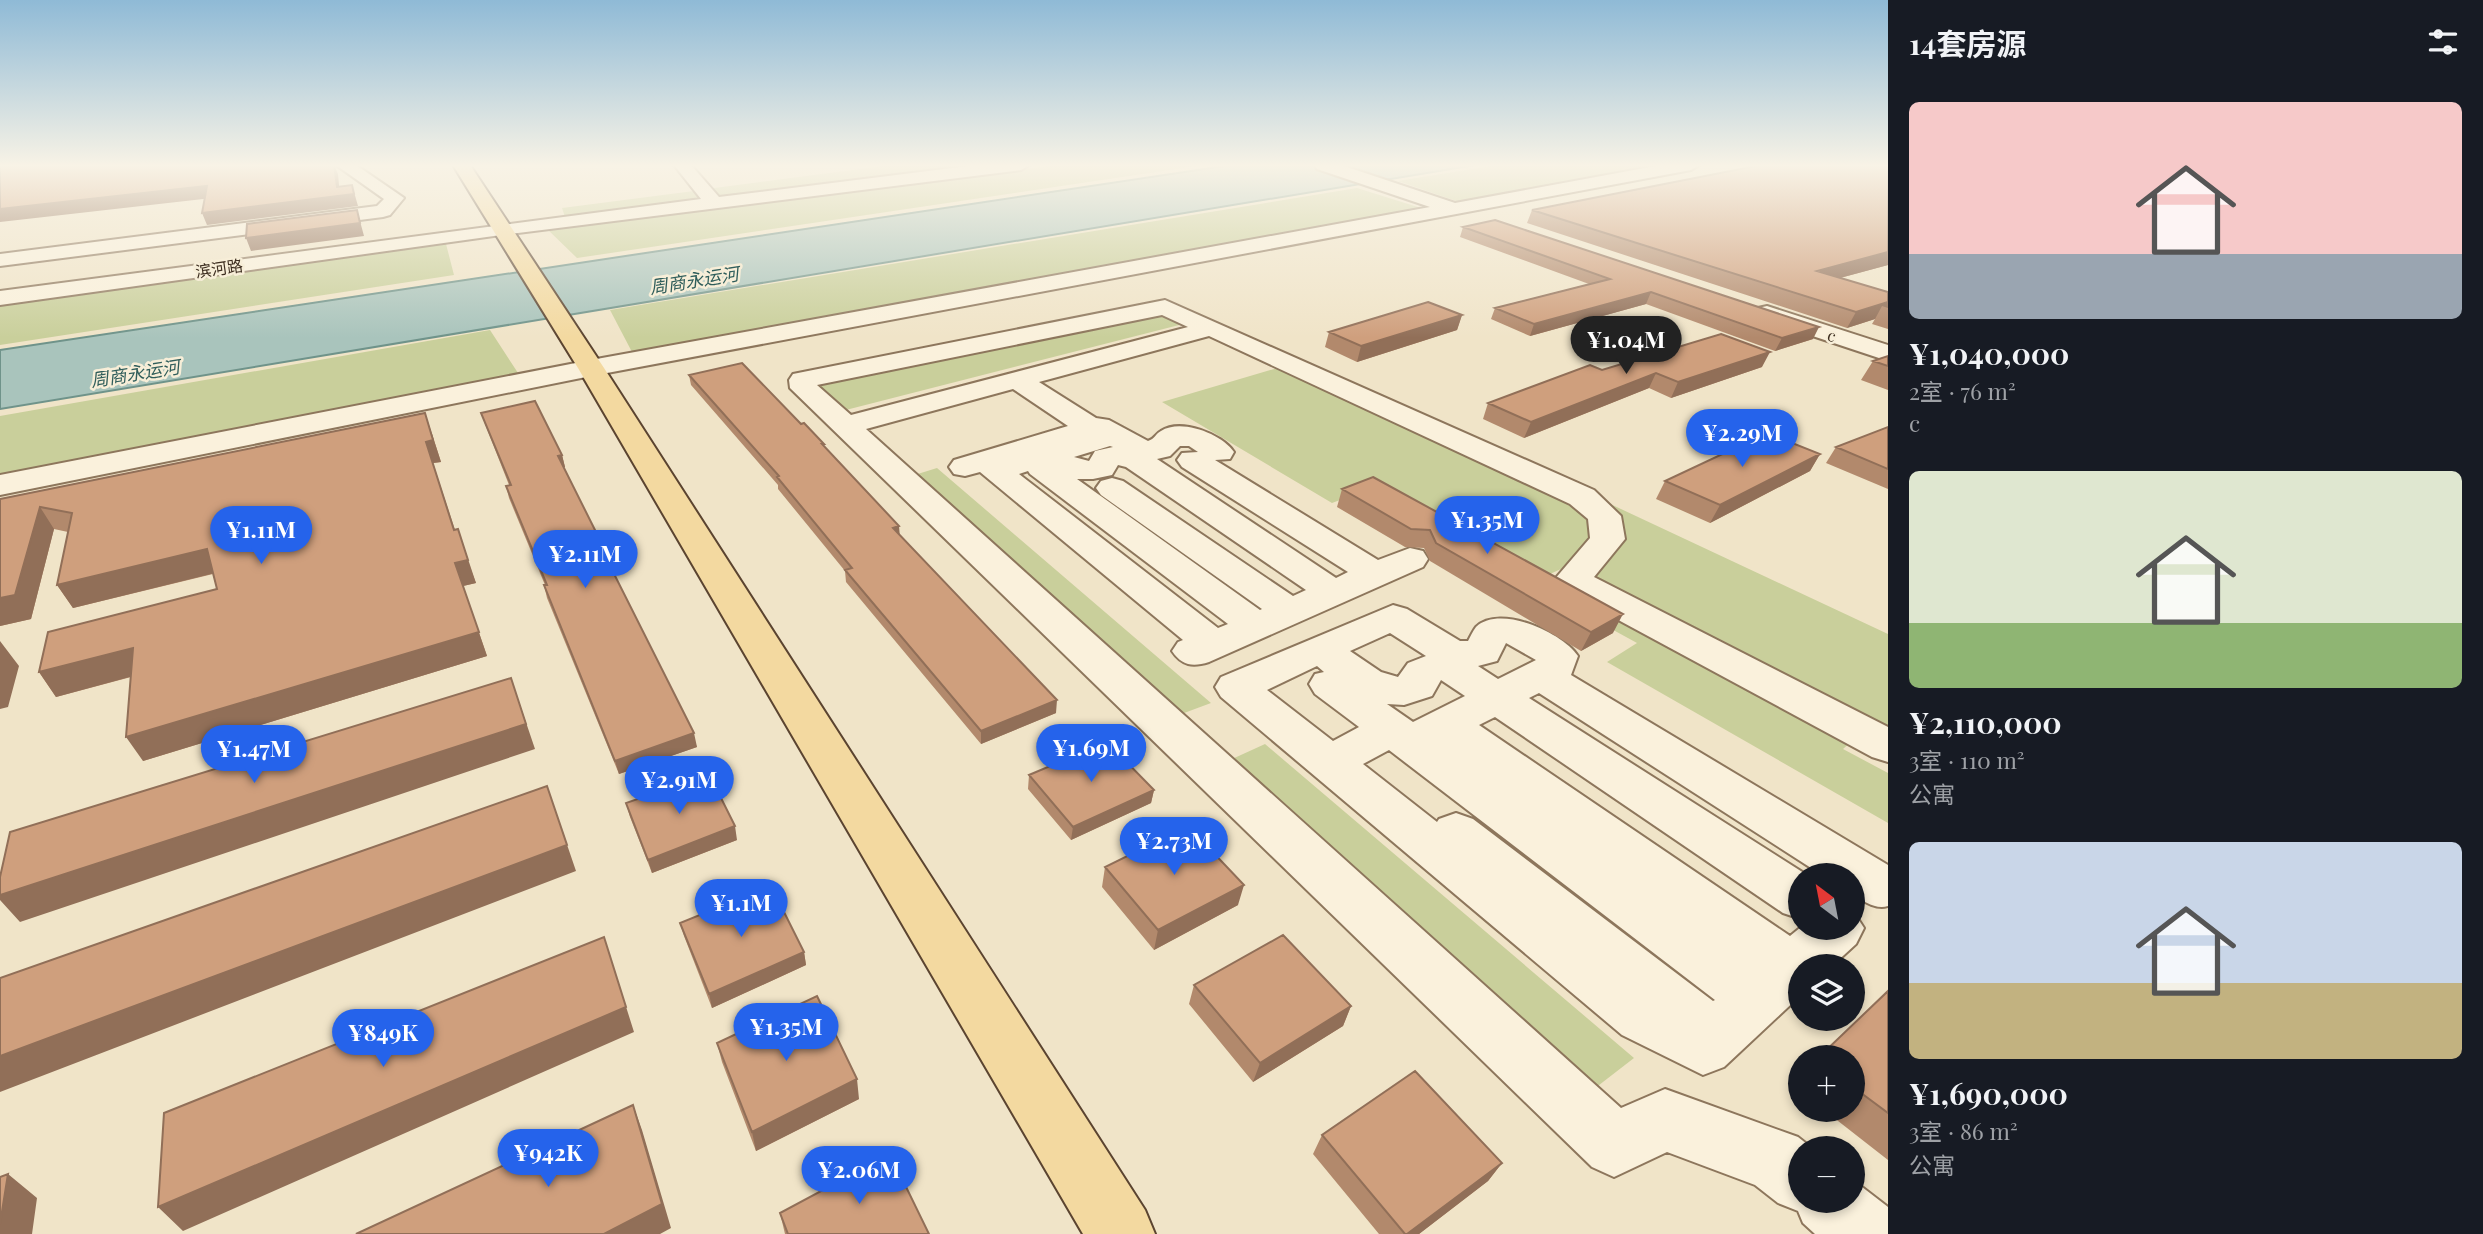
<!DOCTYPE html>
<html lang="zh">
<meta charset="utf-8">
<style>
body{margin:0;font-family:"Playfair Display","Noto Sans SC",serif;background:#20242c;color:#f1f3f6;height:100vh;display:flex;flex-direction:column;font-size:26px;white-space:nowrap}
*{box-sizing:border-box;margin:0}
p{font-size:23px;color:#9ea1a6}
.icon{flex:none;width:38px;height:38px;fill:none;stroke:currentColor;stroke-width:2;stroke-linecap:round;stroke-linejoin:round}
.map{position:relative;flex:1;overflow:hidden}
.panel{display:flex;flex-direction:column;background:#171b24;width:595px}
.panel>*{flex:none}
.needle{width:46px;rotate:328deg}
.controls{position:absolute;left:1788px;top:863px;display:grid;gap:14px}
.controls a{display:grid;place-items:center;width:77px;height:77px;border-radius:50%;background:#171b24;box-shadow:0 4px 10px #0003;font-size:35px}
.price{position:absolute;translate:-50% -60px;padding:0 16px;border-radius:24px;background:#2563eb;color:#fff;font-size:23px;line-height:46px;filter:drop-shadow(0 2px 4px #0008)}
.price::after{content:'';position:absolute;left:50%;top:42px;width:21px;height:16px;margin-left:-10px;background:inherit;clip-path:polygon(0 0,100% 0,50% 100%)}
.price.on{background:#222;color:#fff}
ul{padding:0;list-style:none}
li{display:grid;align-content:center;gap:14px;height:371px;padding:0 21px}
li span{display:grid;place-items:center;height:217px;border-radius:10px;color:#555}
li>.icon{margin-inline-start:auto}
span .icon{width:126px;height:126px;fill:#fffc;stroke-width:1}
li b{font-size:30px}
h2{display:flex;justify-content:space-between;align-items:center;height:84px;padding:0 21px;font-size:30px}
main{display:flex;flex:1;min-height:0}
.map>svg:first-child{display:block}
.green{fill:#c9cf9b}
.water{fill:#a9c4bc;stroke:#6f938a;stroke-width:2}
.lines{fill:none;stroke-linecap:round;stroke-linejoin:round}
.minor-casing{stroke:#8d765c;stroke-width:4}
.major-casing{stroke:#5b4430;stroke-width:4}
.minor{fill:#faf1dc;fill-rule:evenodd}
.major{fill:#f3d9a0;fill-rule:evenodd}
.wall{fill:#b2896c}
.shaded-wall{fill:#916f58}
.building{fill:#cf9f7d;stroke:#916f58;stroke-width:2}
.labels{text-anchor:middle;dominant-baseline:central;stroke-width:5;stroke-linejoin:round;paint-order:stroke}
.far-street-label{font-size:16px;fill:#3d2e20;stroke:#f7eed8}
.far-water-label{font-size:18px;font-style:italic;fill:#2f5d5a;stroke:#f7eed8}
</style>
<main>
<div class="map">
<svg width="1888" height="1234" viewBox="0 0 1888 1234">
<rect width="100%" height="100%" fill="#f0e4c8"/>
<path class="green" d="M891,165h109l-284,34 -9,-10z
M1058,165h145l-626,93 -31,-30z
M1497,165h170l-205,38 -64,-22z
M1357,188l64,20 -789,144 -22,-42z
M694,191l10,10 -139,16 -3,-9z
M445,240l9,35 -454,70v-41z
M1155,312l32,11 -349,89 -23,-27z
M490,330l28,43 -518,101v-58z
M1284,366l295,139 15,20 -4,19 -29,25 -31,14 -166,-92 -32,12 -170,-101z
M937,468l274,235 -43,16 -260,-242z
M1606,502l282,132v97l-293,-154 24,-28 5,-15z
M1582,593l272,146 -11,10 45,24v50l-281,-161 30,-19 -73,-40z
M1265,744l369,314 -53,41 -362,-334z"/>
<path class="water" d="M1231,165h244l-1475,244v-59z"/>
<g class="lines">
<g class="minor-casing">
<path id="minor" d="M336,165h20l48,33 -14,17 -7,2 -383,49v-12l377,-48 7,-7z
M674,165h17l28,32 257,-32h53l-8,5 -520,65 -501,70v-14l701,-92z
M1315,165h26l114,38 206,-38h38l-8,5 -1100,206 -591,119v-20l591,-115 839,-153 -113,-38z
M1165,300l429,190 27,26 4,23 -31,38 294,150v35l-16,-5 -313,-169 -5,-8 36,-42 -2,-19 -18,-15 -361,-168 -170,46 57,36 13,2 39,21c7,-2 7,-7 13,-10 20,-13 61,3 73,21l-4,7 -15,1 163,100 32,-12 13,3 5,8 -5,8 -214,95c-16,5 -27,4 -37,-11l6,-9 5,-2 -203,-168 -15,4 -11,-2 -5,-7 5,-7 114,-34 -55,-37 -147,40 755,679 44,-19 133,48 14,11h-11v52h52v-20l35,27v27h-73l-12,-11 -5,-12 -20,-8 -23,-18 -88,-33 -53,25 -22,-10 -802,-779 -1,-8 4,-6 10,-2zM1162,315l26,12 -337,88 -34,-30zM1110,446l3,1 -18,4 -6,10 -15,-4zM1180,446h9l9,6 -16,1 -5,7 5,7 166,105 -12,6 -179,-119 13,-3zM1118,465l8,2 180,123 -13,6 -170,-115 -11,-3 -11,3 -5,7 5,7 161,114 -2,1 -183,-131h16l19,-4zM1028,471l2,3 198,150 -10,4 -199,-154z
M1767,306l121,39v16l-130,-43 -3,-5 3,-5z
M1393,605l14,4 53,32h8c2,-4 5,-10 8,-14 24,-23 87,6 102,29l-7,19 317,190v41c-12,4 -25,-5 -35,-11v-20h-31l-283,-182 -10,5 278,177h-6v44l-18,-6 -288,-196 -16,8 311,211 11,-9 52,1v-17l11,17 -8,16 -24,22h-31v29l-77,72 -21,8 -81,-40 -401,-338 -6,-10 6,-10zM1390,633l36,23 -18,7 -10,14 -17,-5 -31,-21zM1506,643l30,17 -38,19 -20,-13 19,-5zM1317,666l7,6 -9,2 -6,10 6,10 44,33 -26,14 -66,-51zM1441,680l24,16 -52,26 -26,-18 17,1 28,-9zM1389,750l326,250 -2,1 -240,-182 -17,-6 -17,6 -2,3 -74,-58z"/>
</g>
<g class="major-casing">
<path id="major" d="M453,165h17l134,203 541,842 10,24h-72l-505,-866z"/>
</g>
<use href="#minor" class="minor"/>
<use href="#major" class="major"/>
</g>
<path class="wall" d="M1888,165v100l-48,13 48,14v37l-16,-5 3,-5 -28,9 -320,-105 5,-13z
M1463,227l350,112 -38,12 -129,-47 -116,32 -39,-17 4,-11 94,-24 -129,-47z
M1462,315l-5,15 -100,32 -32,-15 4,-15z
M1888,356v34l-27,-10 12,-19z
M1762,367l-91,31 -22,-10 -125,50 -41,-19 5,-16 114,-33z
M689,375l112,49 23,20v3l76,88 156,178 -75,31 -135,-162 -1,-11 -67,-82v-4l-87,-100z
M481,413l81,42 3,12h-2l134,280 -78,27 -72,-176 -3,-13h1l-36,-87 -3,-12 3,-1 -24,-61z
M1888,427v62l-62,-26 10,-16z
M432,434l9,28 -8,1 22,67 21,53 -13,3 24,70 -344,105 -12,-84 -75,20 -17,-25 178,-83 -4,-15 -140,34 -16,-23 11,-53 -14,-3 -23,90 -31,7v-127z
M1820,454l-10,17 -100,52 -54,-24 9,-18z
M1373,477l240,156 -32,18 -151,-90 -6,-13 -19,-1 -68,-40 5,-18z
M1029,775l125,15 -3,13 -80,37 -43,-51z
M626,803l111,37 -85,33 -22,-56z
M1105,867l133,38 -84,45 -52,-63z
M680,923l124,29 2,13 -94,43 -28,-72z
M1194,985l157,21 -8,20 -90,56 -64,-78z
M1888,991v169l-64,-50h29v-53z
M717,1043l142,56 -103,52 -34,-89z
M1801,1075v17l-9,-7z
M1322,1135l180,28 -14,18 -69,53h-40l-66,-80z
M780,1213l149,21h-144z"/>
<path class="shaded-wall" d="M334,165l4,9 2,22 12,-11 6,21 -151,19 -5,-12 135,-26z
M207,186l5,12 -212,24v-13z
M357,210l7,26 -113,15 -5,-13z
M1888,252v13l-78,21 7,-15z
M1651,292l-5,12 -116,32 4,-12z
M1888,302v6l-6,-2 -7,13 -28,9 9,-16z
M1462,315l-5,15 -100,32 4,-16z
M1819,327l-6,12 -38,12 7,-13z
M1770,352l-8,15 -91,31 7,-16z
M1656,373l-7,15 -125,50 7,-16z
M425,413l7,21 9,28 -8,1 -7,-21z
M1820,454l-10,17 -100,52 10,-18z
M562,455l3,12 -4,1 -3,-12z
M40,507l14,22 -23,90 -31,7v-28z
M899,526l1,12 -7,-10z
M458,529l18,54 -13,3 24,70 -344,105 -17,-24 329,-174z
M207,549l12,23 -146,36 -16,-23z
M1623,614l-10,19 -32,18 10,-19z
M0,641l19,25 -11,41 -8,2z
M133,648l15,24 -92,25 -17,-25z
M511,678l24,71 -515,173 -20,-22v-5z
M1057,700l-1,13 -75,31v-13z
M694,733l3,14 -78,27 -4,-13z
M547,786l29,85 -576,221v-36z
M1154,790l-3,13 -80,37 2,-13z
M735,826l2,14 -85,33 -4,-13z
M1244,885l-6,20 -84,45 4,-20z
M604,937l30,95 -451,199 -25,-24z
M804,952l2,13 -94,43 -3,-14z
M1351,1006l-8,20 -90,56 7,-19z
M857,1079l2,20 -103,52 -4,-19z
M633,1105l9,25 29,98 -11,6h-56z
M1502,1163l-14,18 -69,53h-12z
M8,1174l29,24 -5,36h-32v-10z"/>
<path class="building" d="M0,165h334l3,22 15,-2 2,9 -152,19 5,-27 -207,23z
M1761,165h127v87l-71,19 71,21v10l-32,10 -324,-102z
M357,210l3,13 -114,15 1,-14z
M1495,220l324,107 -37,11 -131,-46 -117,32 -39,-16 115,-29 -147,-52z
M1428,302l34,13 -101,31 -32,-14z
M1721,334l49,18 -92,30 -22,-9 -125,49 -43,-19 102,-38 12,5z
M1888,356v10l-15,-5z
M742,363l59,61 3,-1 20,21h-2l77,82 -6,2 164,172 -76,31 -136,-161 7,-2 -75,-91 2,-1 -90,-101z
M535,401l27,54 -4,1 43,86h-3l96,191 -79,28 -71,-176h3l-41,-99 5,-1 -30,-72z
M425,413l8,27 -7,2 28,88 4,-1 10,31 -13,3 24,69 -353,105 7,-89 -94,24 9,-40 169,-43 -10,-40 -150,36 15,-72 -32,-6 -25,88 -15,3v-99z
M1888,427v42l-52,-22z
M1767,433l53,21 -100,51 -55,-24z
M1373,477l250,137 -32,18 -155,-89 -6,-13 -19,-1 -69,-40z
M511,678l15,46 -526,171v-18l10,-45z
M1107,742l47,48 -81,37 -44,-52z
M709,774l26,52 -87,34 -22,-57z
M547,786l20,59 -567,211v-78z
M1188,826l56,59 -86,45 -53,-63z
M771,886l33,66 -95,42 -29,-71z
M1283,935l68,71 -91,57 -66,-78z
M604,937l22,70 -468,200 6,-94z
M1888,991v122l-35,-26v-30h-34z
M817,996l40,83 -105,53 -35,-89z
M1415,1071l87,92 -95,71h-2l-83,-99z
M633,1105l29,99 -58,30h-248z
M890,1154l39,80h-141l-8,-21z
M8,1174l-8,50v-47z"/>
<linearGradient id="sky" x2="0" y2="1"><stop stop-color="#8fbad6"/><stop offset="0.49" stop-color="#f8f3e6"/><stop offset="1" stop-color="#f8f3e6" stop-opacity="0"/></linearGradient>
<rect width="1888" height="338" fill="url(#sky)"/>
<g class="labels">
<g class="far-street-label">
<text transform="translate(219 268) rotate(-8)">滨河路</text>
<text transform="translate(1832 335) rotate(18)">c</text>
</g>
<g class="far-water-label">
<text transform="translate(694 280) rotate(-9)">周商永运河</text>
<text transform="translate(135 373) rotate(-9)">周商永运河</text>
</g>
</g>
</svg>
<div class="controls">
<a><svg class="needle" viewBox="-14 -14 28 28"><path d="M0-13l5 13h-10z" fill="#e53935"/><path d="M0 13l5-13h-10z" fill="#9ea1a6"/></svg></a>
<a><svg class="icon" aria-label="layers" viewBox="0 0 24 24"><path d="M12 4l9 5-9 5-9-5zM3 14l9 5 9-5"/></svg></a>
<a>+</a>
<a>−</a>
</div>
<b class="price on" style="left:1626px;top:376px">¥1.04M</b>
<b class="price" style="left:1742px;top:469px">¥2.29M</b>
<b class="price" style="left:1487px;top:556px">¥1.35M</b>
<b class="price" style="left:261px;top:566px">¥1.11M</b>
<b class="price" style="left:585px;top:590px">¥2.11M</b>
<b class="price" style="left:1091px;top:784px">¥1.69M</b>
<b class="price" style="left:254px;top:785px">¥1.47M</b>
<b class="price" style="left:679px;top:816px">¥2.91M</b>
<b class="price" style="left:1174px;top:877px">¥2.73M</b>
<b class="price" style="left:741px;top:939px">¥1.1M</b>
<b class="price" style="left:786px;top:1063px">¥1.35M</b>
<b class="price" style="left:383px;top:1069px">¥849K</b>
<b class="price" style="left:548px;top:1189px">¥942K</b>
<b class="price" style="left:859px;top:1206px">¥2.06M</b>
</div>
<section class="panel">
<h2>14套房源<svg class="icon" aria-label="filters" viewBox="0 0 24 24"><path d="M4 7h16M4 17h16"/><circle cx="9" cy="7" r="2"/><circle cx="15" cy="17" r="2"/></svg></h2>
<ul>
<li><span style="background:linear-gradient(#f6c9c9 70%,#9aa5b1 0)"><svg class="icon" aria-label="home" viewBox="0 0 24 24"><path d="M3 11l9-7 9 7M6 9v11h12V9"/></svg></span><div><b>¥1,040,000</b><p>2室 · 76 m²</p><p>c</p></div></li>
<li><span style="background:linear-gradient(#dfe7d0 70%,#8fb573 0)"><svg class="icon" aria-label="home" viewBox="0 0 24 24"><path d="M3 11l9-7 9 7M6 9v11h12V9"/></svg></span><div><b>¥2,110,000</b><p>3室 · 110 m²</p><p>公寓</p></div></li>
<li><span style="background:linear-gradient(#c9d6e8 65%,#c2b280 0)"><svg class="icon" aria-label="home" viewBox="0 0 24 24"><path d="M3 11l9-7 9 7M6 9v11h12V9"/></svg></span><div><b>¥1,690,000</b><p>3室 · 86 m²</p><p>公寓</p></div></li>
</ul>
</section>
</main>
